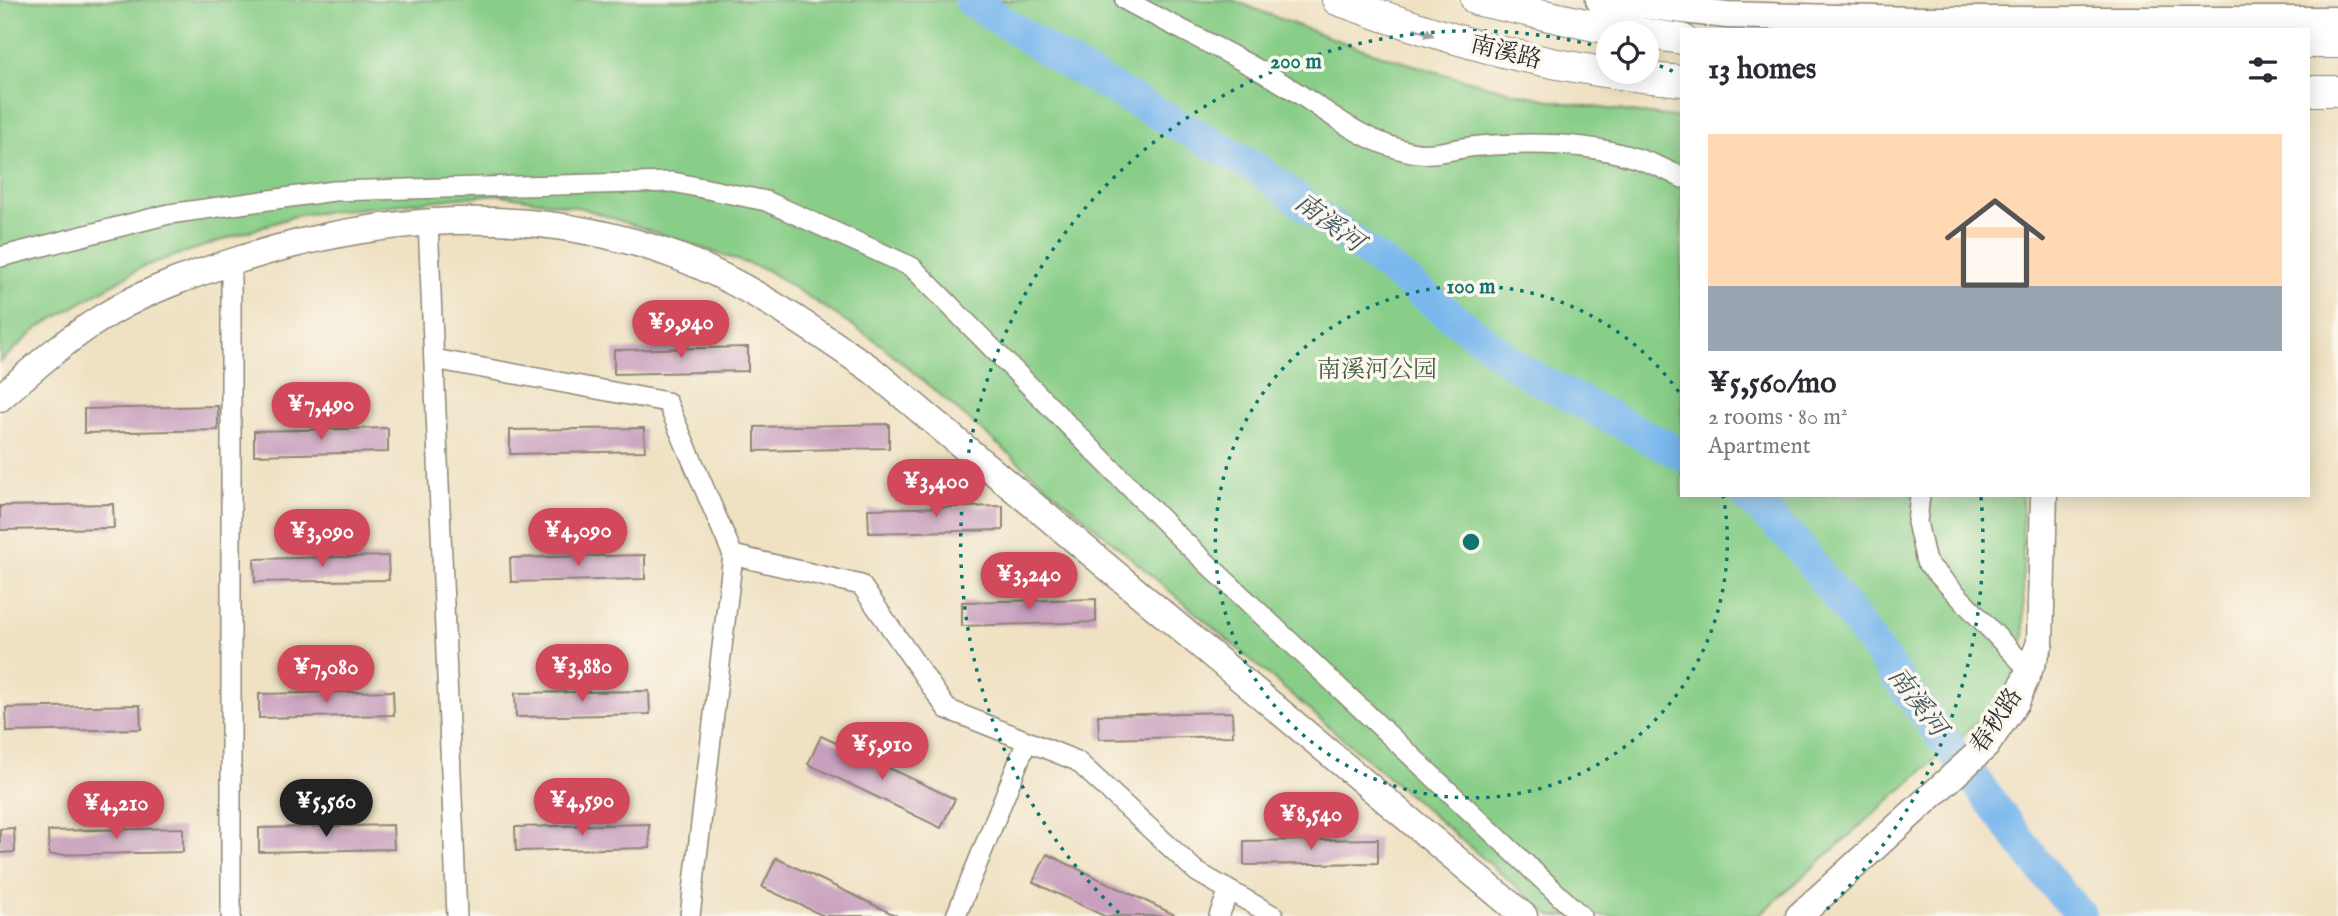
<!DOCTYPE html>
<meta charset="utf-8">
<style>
body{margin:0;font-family:"IM FELL English","Noto Serif SC",serif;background:#f2f2f3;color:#2b2b33;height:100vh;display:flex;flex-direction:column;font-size:26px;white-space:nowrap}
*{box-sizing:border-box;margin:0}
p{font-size:23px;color:#7c7c81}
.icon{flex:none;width:38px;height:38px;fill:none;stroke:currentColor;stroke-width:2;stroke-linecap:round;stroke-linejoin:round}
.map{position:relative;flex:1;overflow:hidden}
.side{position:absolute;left:1680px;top:28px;width:630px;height:469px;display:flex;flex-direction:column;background:#fff;border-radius:0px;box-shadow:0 4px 18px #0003}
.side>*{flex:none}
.buttons{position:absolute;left:1596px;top:21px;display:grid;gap:14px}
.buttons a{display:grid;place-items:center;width:63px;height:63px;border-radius:50%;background:#fff;box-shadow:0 4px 18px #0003;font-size:35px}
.price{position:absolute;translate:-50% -60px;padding:0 16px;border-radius:24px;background:#d1495b;color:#fff;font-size:23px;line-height:46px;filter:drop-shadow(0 2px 4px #0008)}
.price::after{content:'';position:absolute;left:50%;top:42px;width:21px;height:16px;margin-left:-10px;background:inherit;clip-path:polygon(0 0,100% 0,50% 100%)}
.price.current{background:#222;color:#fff}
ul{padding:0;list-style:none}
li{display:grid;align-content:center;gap:14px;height:371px;padding:0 28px}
li span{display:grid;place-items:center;height:217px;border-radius:0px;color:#555}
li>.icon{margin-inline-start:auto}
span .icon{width:126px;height:126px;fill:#fffc;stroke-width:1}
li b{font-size:30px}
h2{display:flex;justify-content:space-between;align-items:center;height:84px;padding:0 28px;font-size:30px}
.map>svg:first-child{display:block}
.green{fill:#89ce88;stroke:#5a7c5a;stroke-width:2}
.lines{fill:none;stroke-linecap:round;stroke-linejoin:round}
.river{stroke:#79b7ed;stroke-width:32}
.building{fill:#c89fbd}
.street-casing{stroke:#8d8676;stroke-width:22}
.secondary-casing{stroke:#8d8676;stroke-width:29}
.primary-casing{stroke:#8d8676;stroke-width:32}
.street{stroke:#fff;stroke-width:19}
.secondary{stroke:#fff;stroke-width:26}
.primary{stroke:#fff;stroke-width:30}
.oneway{fill:#a0a0a0}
.ring{fill:none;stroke:#0f766e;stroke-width:3.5;stroke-dasharray:3.5 7}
.labels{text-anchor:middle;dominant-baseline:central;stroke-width:7;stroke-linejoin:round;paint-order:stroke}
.street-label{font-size:24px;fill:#2b2b2b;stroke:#fbf7ec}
.park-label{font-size:24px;fill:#475c47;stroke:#fbf7ec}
.water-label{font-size:26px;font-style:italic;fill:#425565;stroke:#fbf7ec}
.centre{fill:#0f766e;stroke:#fbf7ec;stroke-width:3.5}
.ring-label{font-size:21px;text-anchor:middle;font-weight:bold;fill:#0f766e;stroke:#fbf7ec;stroke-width:7;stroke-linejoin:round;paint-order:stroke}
</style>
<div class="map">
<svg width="2338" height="916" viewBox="0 0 2338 916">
<rect width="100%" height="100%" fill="#fbf7ec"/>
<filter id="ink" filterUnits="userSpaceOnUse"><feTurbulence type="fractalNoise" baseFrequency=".0143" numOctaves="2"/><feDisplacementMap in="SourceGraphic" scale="14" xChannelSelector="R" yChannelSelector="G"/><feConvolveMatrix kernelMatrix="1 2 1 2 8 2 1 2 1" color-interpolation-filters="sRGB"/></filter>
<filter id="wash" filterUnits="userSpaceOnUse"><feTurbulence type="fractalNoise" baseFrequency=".00686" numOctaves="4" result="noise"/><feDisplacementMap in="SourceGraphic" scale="28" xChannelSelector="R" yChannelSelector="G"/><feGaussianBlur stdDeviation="1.57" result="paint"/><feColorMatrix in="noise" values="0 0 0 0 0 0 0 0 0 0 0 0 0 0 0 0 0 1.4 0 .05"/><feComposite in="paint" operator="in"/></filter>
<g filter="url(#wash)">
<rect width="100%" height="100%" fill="#efe1c2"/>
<path class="green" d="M0,0h1233c101,42 204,76 311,99 45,9 92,13 138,19v377h340l2,142 -12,46 -22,28 -232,205h-207l-672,-573 -112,-73 -185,-62 -86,-14 -198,21 -154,51 -106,62 -38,34z"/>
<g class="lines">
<path class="river" d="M970,0l92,60 197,110 269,204 154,81
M1746,495l51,49 252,335 32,37"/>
</g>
<g id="blocks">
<path class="building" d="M748,347v24l-134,3v-24z
M218,406v24l-134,3v-24z
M889,424v24l-134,3v-24z
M388,428v24l-134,3v-24z
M644,428l1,23 -135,3v-24z
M113,504l1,24 -114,2v-24z
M1003,506v24l-134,3 -1,-24z
M645,555v24l-134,3 -1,-24z
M388,556l1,24 -134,2 -1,-23z
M1096,599v23l-134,4v-24z
M393,691l1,24 -135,3v-24z
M649,691l1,23 -134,3 -1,-24z
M140,705l1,24 -134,3 -1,-24z
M1232,712l1,24 -134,3 -1,-24z
M821,736l134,63 -14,29 -133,-64z
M649,824l1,24 -134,3 -1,-24z
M393,825l1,24 -135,3v-24z
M14,828l1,24 -15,1v-24z
M183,828v24l-134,3 -1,-24z
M1378,839v24l-134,2v-24z
M1047,854l130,62h-73l-71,-34z
M776,858l121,58h-73l-62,-29z"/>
</g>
</g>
<g filter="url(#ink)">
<use href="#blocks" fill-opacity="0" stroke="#8d8676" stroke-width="2"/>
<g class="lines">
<g class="street-casing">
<path id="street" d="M1125,0c53,29 109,54 160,85 44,27 75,56 126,67 24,5 46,-5 69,-6 69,-5 140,-3 202,32
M428,221l29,695
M0,257l169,-43 165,-23 339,-9 93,19 146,66 264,267 405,382
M434,359l233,43 66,153 128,30 86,124 130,52 120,111 77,44
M1920,495l-3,27 9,40 103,108
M231,916v-654
M690,916l43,-361
M956,916l71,-175
M1219,916l10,-26"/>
</g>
<g class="secondary-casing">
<path id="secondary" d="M1599,0l127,15 189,5h423
M0,398c36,-32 71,-63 113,-87 37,-22 81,-37 122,-50 142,-46 298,-59 441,-5 71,27 135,72 196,114l652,546
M1799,916l187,-170 30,-44 24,-59 4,-148"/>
</g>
<g class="primary-casing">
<path id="primary" d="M1337,0c119,43 218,71 345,81
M1476,0l128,28 37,5
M1647,34l35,5
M2308,43h30
M2308,91h30"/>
</g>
<use href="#street" class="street"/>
<use href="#secondary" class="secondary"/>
<use href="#primary" class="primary"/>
</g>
<defs><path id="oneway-solid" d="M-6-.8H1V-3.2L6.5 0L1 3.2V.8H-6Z" transform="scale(1.75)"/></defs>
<use class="oneway" href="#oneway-solid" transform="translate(1424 32) rotate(20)"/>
</g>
<g class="ring">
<path d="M1723 495A256 256 0 1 1 1681 395"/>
<path d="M1119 913A512 512 0 0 1 1608 49M1650 62A512 512 0 0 1 1679 74M1981 497A512 512 0 0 1 1823 913"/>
</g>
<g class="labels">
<g class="street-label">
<text transform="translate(1506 53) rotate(14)">南溪路</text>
<text transform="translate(1997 721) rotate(-56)">春秋路</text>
</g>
<g class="park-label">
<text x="1377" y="370">南溪河公园</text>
</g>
<g class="water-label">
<text transform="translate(1329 223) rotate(37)">南溪河</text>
<text transform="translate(1917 702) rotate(53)">南溪河</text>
</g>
</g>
<circle cx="1471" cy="542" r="10" class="centre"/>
<g class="ring-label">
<text x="1296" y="68">200 m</text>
<text x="1471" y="293">100 m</text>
</g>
</svg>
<div class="buttons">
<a><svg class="icon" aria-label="locate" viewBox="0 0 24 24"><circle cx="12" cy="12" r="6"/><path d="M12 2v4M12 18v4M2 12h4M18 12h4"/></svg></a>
</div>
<b class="price" style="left:681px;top:360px">¥9,940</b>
<b class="price" style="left:321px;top:442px">¥7,490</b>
<b class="price" style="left:936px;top:519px">¥3,400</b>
<b class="price" style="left:578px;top:568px">¥4,090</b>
<b class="price" style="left:322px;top:569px">¥3,090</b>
<b class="price" style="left:1029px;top:612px">¥3,240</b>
<b class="price" style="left:582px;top:704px">¥3,880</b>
<b class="price" style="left:326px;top:705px">¥7,080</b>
<b class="price" style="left:882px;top:782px">¥5,910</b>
<b class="price" style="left:582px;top:838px">¥4,590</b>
<b class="price current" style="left:326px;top:839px">¥5,560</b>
<b class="price" style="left:116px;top:841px">¥4,210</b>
<b class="price" style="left:1311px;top:852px">¥8,540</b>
<section class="side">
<h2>13 homes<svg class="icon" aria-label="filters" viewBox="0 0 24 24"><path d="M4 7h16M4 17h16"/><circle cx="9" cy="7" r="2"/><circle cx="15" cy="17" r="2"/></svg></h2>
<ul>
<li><span style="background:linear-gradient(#ffd9b3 70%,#9aa5b1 0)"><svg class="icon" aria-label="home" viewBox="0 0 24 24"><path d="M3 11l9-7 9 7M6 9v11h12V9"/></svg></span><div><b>¥5,560/mo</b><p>2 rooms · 80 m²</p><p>Apartment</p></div></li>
</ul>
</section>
</div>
